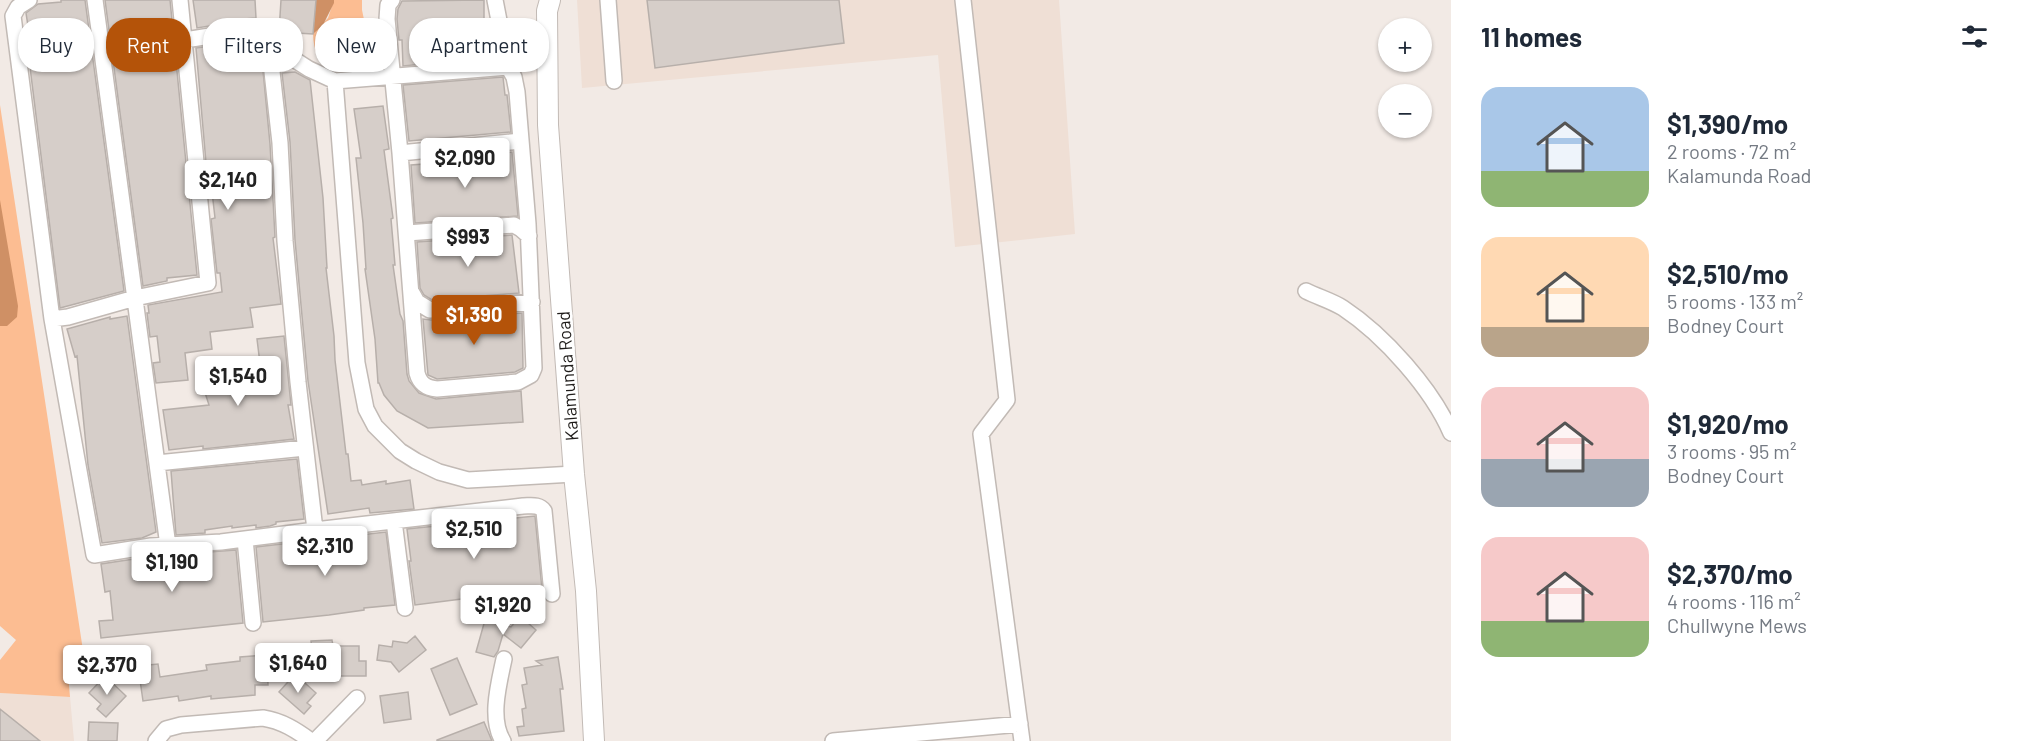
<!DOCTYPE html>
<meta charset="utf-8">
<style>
body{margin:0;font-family:Barlow,sans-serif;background:#f2f2f3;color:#1f2937;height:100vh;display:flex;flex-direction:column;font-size:22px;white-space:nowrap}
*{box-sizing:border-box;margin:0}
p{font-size:20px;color:#747a83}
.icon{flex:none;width:33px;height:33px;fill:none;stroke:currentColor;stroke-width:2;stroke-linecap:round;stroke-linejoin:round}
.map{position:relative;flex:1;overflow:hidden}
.drawer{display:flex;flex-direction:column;background:#fff;width:570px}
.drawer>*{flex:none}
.banner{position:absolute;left:18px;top:18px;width:570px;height:54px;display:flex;gap:12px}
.buttons{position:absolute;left:1378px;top:18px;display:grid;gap:12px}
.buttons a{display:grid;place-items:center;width:54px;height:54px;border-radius:50%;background:#fff;box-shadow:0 2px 4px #0004;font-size:30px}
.price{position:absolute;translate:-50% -51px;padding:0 14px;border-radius:6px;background:#fff;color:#222;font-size:20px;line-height:39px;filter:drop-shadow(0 2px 3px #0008)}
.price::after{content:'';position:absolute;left:50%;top:36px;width:18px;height:14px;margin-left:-9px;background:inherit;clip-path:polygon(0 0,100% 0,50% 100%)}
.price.on{background:#b45309;color:#fff}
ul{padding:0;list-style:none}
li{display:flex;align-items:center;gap:18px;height:150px;padding:0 30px}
li span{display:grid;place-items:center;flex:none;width:168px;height:120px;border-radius:18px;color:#555}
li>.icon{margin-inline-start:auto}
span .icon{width:72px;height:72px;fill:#fffc;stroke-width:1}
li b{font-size:26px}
h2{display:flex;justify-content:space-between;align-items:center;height:72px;padding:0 30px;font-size:26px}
.chip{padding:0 21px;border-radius:24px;background:#fff;box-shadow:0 2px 4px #0004;font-size:21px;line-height:54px}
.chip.on{background:#b45309;color:#fff}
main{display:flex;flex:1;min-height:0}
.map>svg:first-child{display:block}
.built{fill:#efdfd5}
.green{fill:#fcbd92}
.water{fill:#cf9065}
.building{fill:#d6cec9;stroke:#b7afaa;stroke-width:1.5}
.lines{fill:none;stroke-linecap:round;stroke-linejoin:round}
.minor-casing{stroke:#c2bab5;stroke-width:18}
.major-casing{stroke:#c2bab5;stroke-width:22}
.minor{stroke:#fff;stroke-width:15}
.major{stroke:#fff;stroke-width:20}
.labels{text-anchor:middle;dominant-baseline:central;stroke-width:5;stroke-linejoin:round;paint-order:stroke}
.street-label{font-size:18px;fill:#1f1c1a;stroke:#fff}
</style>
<main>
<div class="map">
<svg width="1451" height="741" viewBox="0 0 1451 741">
<rect width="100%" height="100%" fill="#f2eae5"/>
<path class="built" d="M577,0h482l16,234 -120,13 -17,-192 -356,33z
M0,693l70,4 4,44h-74z"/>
<path class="green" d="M334,0h28v10l11,53 -8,7c-29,-1 -51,0 -52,-36l15,-16z
M0,105l84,552 -17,4 3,36 -70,-4v-33l16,-20 -16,-14z"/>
<path class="water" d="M316,0h18v3l-11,22 -10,9z
M0,200l18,106 -1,11 -10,9h-7z"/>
<path class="building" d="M61,0h24l39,291 -64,17 -35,-281 3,-1 -2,-13 12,-9 23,-2z
M105,0h65l27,275 -30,3v3l-24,5z
M193,0h62l1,18 -23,2 1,2 -37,6z
M281,0h35l-3,34 -34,-2z
M484,0v19h5l6,39 -63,4v1l-29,3 -1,-26h-3l-2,-21 1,-10 4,-8z
M647,0h192l5,43 -189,25z
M242,43l10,2 1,16 9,-1 8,84 5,93 -2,1 8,66 -31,4 3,19 -43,5 2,17 -27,4 3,27 -32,3 -3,-20 7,-1 -3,-26 -7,1 -3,-24h2l-1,-8 74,-13 -2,-19h-3l-6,-54 4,-1 -5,-44h-3l-11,-126 28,-4z
M295,72l15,8 13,118 4,70h-1l8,68 1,24 11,94h2l3,27 10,-1 1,5 24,-4v3l24,-4 4,29 -44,4 -1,-5 -41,6 -20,-133 -13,-141 -5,-98 -8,-69z
M503,77l2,18h2l4,37 -102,9 -6,-56z
M383,106l6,43 -5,1 9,68 -2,1 4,46h-2l7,49 3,7 4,53 2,7 10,12 17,6 85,-8 2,31 -95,6 -31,-17 -13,-16 -5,-12h-1l-3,-44 -10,-70h1l-3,-46 -7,-65h5l-7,-49z
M512,152l6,64 -103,7 -4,-58 27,-2v-4z
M512,235l7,58 -87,7 -8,-5 -4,-7 -3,-46z
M522,313l1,55 -8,4 -78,7 -9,-4 -5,-56 8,1z
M127,316l29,216 -14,6 -40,5 -14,-78 -11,-109 -2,1 -8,-28 43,-12v2z
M284,336l7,69h-3l6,34 -91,10v-3l-34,4 -6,-40 46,-5 -9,-28 22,-8 2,7 3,-1 5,15 30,-10 -5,-41z
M297,459l7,60 -28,3v2l-6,2 -14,2v-3l-24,3v-2l-27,4v3l-29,2 -5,-64z
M535,516l7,73 -65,7v1l-62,8 -6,-44h2l-4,-32z
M386,532l9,73 -31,3v2l-35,5 -66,7 -7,-75z
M236,550l7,73 -142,15 -2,-17 14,-1 -3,-29 -5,1 -4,-28 53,-8z
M520,616l16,14 -15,18 -18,-14 -5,17 -4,6 -18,-5 9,-32 26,7z
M415,636l11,14 -27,22 -8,-10 -14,-2 2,-15 13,2 1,-6 14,2z
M332,640l1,6h26v15h7v15h-58v-25h4l-1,-10z
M267,655l1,30h-13v10l-44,4v-3l-32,5 -1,-5 -35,5 -5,-35 20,-2 2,13 47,-7 -1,-5 34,-4v-4z
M558,657l5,32h-3l4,42 -45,5 -2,-9 7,-1 -2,-17 4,-1 -4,-23 5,-1 -3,-16 18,-3 -6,-4z
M457,658l20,46 -27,11 -19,-46z
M295,674l21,19 -9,10 4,3 -7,8 -25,-22z
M105,676l21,20 -20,21 -9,-8 4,-5 -12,-11z
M408,692l3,27 -27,4 -4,-27z
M0,709l40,32h-40z
M89,722l29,1 -1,18h-29z
M484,722l8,19h-55v-1z"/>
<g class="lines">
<g class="minor-casing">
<path id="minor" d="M29,0l-11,7 -5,9 39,303 16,-2 67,-19 73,-15 -28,-283
M95,0l73,546
M392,0l-4,5 -1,14 13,134 17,220c3,11 9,15 20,16l81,-7 13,-7 3,-7 -6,-144 -11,-132 -3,-15 -6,-10 -13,-67
M608,0l6,81
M963,0l44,400 -26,34 41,307
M185,40l50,-8 24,5 50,32 26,12
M508,67l-173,14 22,282 9,46 9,17 25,25 16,10 23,11 29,8 106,-6
M400,153l121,-12
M407,233l107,-8 7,4 8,7
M1306,291c12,6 26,10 37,17 41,27 89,81 108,125
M412,293l5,9 13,8 102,-8
M52,319l42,236 57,-9 70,-4 94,-12 -17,-148 -13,-141 -5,-98 -8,-71 2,-25
M157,463l148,-15
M394,521l11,87
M315,530l208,-24c8,0 16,-2 21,5l8,83
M245,539l8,84
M156,741l10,-12 15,-4 82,-7c19,3 33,12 48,23
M315,741l42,-43
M503,741c-14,-22 -4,-58 1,-82
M833,741l187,-17"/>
</g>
<g class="major-casing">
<path id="major" d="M550,0l-3,11 1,114 26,349 12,117 8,150"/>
</g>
<use href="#minor" class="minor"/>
<use href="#major" class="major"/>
</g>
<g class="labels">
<g class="street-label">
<text transform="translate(567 376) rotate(-94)">Kalamunda Road</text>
</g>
</g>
</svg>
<div class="buttons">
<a>+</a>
<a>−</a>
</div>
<b class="price" style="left:465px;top:189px">$2,090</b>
<b class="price" style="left:228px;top:211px">$2,140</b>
<b class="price" style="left:468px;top:268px">$993</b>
<b class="price on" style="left:474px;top:346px">$1,390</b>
<b class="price" style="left:238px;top:407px">$1,540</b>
<b class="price" style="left:474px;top:560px">$2,510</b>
<b class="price" style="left:325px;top:577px">$2,310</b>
<b class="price" style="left:172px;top:593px">$1,190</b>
<b class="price" style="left:503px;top:636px">$1,920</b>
<b class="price" style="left:298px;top:694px">$1,640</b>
<b class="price" style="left:107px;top:696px">$2,370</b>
<div class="banner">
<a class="chip">Buy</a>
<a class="chip on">Rent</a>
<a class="chip">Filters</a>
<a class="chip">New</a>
<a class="chip">Apartment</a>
</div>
</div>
<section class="drawer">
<h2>11 homes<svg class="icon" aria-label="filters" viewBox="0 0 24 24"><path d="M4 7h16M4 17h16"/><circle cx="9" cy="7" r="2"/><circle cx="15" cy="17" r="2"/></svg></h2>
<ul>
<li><span style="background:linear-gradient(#a9c7e8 70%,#8fb573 0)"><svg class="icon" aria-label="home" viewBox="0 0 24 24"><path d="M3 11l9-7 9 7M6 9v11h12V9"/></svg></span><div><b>$1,390/mo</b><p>2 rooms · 72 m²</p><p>Kalamunda Road</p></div></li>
<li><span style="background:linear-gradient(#ffd9b3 75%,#b9a48a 0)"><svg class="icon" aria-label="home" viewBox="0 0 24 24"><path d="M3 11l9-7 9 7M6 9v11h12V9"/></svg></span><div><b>$2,510/mo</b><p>5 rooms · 133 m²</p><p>Bodney Court</p></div></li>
<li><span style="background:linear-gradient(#f6c9c9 60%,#9aa5b1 0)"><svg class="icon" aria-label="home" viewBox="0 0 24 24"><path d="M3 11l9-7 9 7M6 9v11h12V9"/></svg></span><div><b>$1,920/mo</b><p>3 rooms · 95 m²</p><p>Bodney Court</p></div></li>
<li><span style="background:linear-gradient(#f6c9c9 70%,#8fb573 0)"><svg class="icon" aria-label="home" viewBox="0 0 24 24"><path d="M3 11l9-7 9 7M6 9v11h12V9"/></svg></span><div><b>$2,370/mo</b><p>4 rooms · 116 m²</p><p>Chullwyne Mews</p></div></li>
</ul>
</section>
</main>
